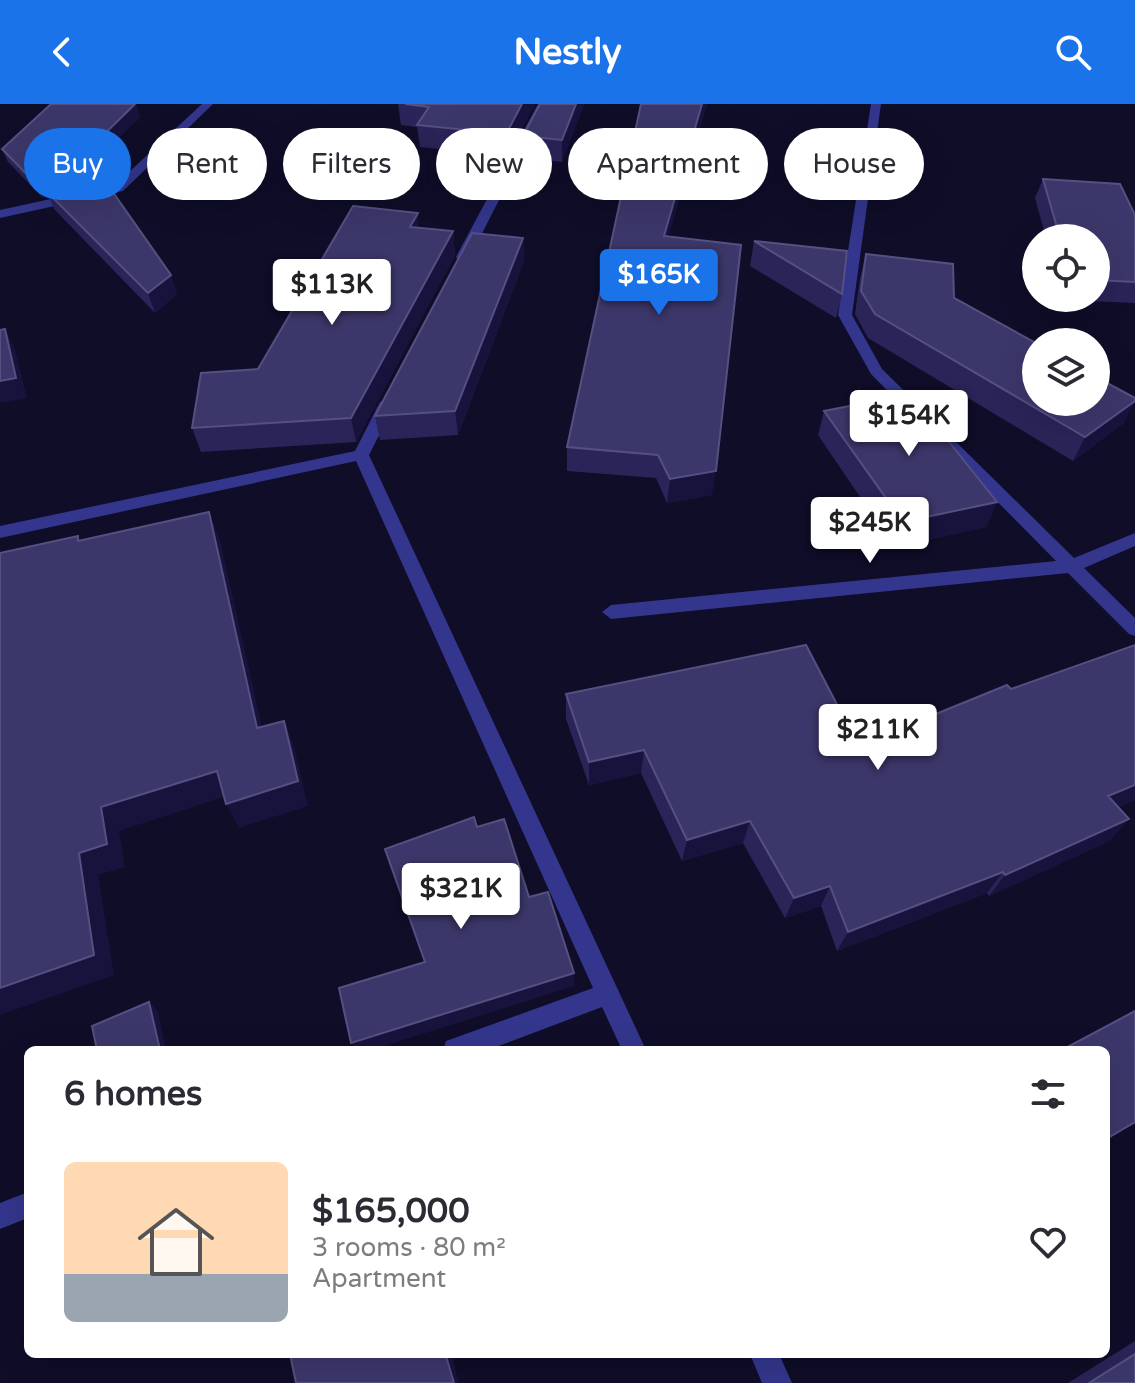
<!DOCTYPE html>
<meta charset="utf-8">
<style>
body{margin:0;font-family:"Varela Round",sans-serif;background:#f7f7f7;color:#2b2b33;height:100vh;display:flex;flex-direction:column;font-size:30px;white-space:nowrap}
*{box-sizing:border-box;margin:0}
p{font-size:26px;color:#7c7c81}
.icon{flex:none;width:44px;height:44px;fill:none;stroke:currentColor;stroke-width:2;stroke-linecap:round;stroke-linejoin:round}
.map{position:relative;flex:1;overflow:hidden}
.side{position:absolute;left:24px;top:942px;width:1086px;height:312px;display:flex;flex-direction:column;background:#fff;border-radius:12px;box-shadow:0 8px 32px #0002}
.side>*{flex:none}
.top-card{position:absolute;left:24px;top:24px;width:1088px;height:72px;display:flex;gap:16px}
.controls{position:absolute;left:1022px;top:120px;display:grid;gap:16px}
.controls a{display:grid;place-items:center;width:88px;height:88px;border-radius:50%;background:#fff;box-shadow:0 8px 32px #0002;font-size:40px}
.price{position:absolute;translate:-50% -68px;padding:0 18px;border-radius:8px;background:#fff;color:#222;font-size:26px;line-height:52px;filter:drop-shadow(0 2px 4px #0008)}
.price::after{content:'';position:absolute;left:50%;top:48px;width:24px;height:18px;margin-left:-12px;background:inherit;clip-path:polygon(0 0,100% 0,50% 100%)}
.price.current{background:#1a73e8;color:#fff}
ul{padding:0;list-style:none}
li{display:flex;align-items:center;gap:24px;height:200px;padding:0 40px}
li+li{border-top:2px solid #e1e1e2}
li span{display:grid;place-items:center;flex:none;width:224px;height:160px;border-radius:12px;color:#555}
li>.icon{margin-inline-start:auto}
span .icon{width:96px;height:96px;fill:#fffc;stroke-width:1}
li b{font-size:34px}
h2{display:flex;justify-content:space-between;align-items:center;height:96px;padding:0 40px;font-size:34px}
.tag{padding:0 28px;border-radius:36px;background:#fff;box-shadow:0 8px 32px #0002;font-size:28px;line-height:72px}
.tag.current{background:#1a73e8;color:#fff}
header{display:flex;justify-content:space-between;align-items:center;height:104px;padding:0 40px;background:#1a73e8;color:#fff;font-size:36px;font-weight:800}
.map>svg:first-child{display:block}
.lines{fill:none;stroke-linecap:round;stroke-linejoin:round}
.street{fill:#33368c;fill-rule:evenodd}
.wall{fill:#2a2458}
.shaded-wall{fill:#17133d}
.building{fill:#3c376a;stroke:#545081;stroke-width:2}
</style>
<header><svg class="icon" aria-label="back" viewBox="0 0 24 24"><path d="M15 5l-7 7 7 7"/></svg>Nestly<svg class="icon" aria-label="search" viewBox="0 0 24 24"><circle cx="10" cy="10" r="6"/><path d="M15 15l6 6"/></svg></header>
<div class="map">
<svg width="1135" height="1279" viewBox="0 0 1135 1279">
<rect width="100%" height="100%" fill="#0f0d28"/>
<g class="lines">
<path class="street" d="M202,0h11l-90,87 -123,27v-8l115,-25z
M538,0h10l-78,153 -12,3 -2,-3z
M871,0h10l-29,211 30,54 192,189 61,-25v13l-51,22 51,50v18l-6,-2 -61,-61 -457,46 -9,-7 9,-7 445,-44 -185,-187 -33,-59z
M388,293l8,5 -27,53 277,595h-24l-20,-43 -114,43h-45l3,-9 147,-53 -237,-527 -356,77v-12l355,-75 25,-49z
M28,1088v26l-28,11v-26z
M750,1250h29l13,29h-30z"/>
</g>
<path class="wall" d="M398,0h137l-28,52 -87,-9 -3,-20 -16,-2z
M540,0h44l-22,58 -38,-4 -1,-22z
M641,0h66l-39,133 44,258 -45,8 -11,-25 -89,-7v-24z
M140,12l-49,49 6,7 2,7 78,115 -22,19 -101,-104 -5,-13 -6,2 -35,-36 -6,-13z
M1043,75l92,36v88l-72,-3v-2h33v-60h-50l-11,-40z
M419,124l34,3 2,24 -99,187 -155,10 -9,-24z
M523,134l1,23 -66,174 -78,5 -5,-24z
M754,137l88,53 -6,24 -86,-52z
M866,150l88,44 170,125 -51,38 -205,-123 -13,-24 5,-36z
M824,307l173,91 -11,25 -92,20 -76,-112z
M1135,541v155l-17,7 11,12 -20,22 -120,55 -2,-3 -150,58 -16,-45 -36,12 -42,-75 -61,18 -41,-88 -52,12 -23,-66v-25l277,22 34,22z
M1135,1237v42h-67z"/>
<path class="shaded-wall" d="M136,0l4,12 -51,51 -5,-13z
M522,0h13l-28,52 -1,-22z
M576,0h8l-22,58v-22z
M702,0h5l-45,156 2,-24z
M97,68l4,13 -55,6 3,5 -6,2 -6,-13z
M418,109l2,24 -10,-10z
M453,127l2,24 -99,187 -5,-24z
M523,134l1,23 -66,174 -3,-24z
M171,171l6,19 -22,19 -7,-20z
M5,225l10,20 12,49 -27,5v-22z
M1135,297l-11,22 -51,38 12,-24z
M716,367l-4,24 -45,8 3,-24z
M997,398l-11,25 -92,20 9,-25z
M209,408l11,28 48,213 -11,-25z
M284,617l10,25 14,60 -69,22 -13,-24z
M644,646l-3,23 -52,12v-23z
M217,667l13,24 -111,36 6,36 -27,8 16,100 -114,40v-27l79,-135 22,-46z
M1135,681v15l-46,18 19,-22z
M1129,715l-20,22 -120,55 16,-21z
M750,717l-7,22 -61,18 5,-21z
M1003,768l-16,21 -150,58 11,-19z
M830,782l-9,20 -36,12 9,-20z
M574,869v13l-202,64h-17l-4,-7z
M149,898l9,9 8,39h-6z
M450,1250h16l-13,6 6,23h-5l-8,-27z"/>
<path class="building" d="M51,0h84l-51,50 13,18 -60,13 -35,-36z
M405,0h117l-16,30 -89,-9 12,-18z
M540,0h36l-14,36 -39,-4z
M641,0h61l-38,132 77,9 -25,226 -46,8 -12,-24 -91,-8z
M103,74l68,97 -23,18 -102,-102z
M1043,75l77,5 15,31v67l-39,-2v-42h-36z
M353,102l65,7 -8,14 43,4 -102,187 -159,10 9,-55 57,-4z
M472,129l51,5 -68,173 -80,5z
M754,137l93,10 -5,43z
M866,150l87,10 1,34 82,45v59h60v-25l39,21v3l-50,36 -210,-123 -14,-23z
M5,225l11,49 -16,3v-51z
M911,290l86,108 -94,20 -79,-111z
M209,408l48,216 27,-7 14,60 -72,23 -9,-33 -116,36 6,37 -28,9 15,102 -94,33v-435l78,-17v5z
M806,541l37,71 17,-4 17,26 130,-53 4,4 124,-44v140l-27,11 21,23 -124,56 -2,-3 -155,60 -18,-46 -36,12 -44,-77 -63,19 -43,-90 -55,12 -23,-68z
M474,713l3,10 27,-8 25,78 19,-5 26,81 -223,70 -12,-55 86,-26 -40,-113z
M149,898l11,48h-63l-5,-24z
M1135,907v111l-29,17v-89h-44z
M290,1250h160l-4,2 8,27h-158z
M1135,1250v29h-46z"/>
</svg>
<div class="controls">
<a><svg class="icon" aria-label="locate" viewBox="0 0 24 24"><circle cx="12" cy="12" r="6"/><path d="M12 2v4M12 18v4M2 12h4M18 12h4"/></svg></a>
<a><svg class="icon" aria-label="layers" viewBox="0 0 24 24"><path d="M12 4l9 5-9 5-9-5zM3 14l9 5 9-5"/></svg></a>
</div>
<b class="price current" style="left:659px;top:213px">$165K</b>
<b class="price" style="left:332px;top:223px">$113K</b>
<b class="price" style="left:909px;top:354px">$154K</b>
<b class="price" style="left:870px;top:461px">$245K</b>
<b class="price" style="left:878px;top:668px">$211K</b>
<b class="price" style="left:461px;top:827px">$321K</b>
<div class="top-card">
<a class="tag current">Buy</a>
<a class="tag">Rent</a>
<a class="tag">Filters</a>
<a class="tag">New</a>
<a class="tag">Apartment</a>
<a class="tag">House</a>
</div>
<section class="side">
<h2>6 homes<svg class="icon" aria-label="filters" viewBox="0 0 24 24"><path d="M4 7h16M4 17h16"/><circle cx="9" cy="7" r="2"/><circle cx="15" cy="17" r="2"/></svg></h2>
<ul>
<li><span style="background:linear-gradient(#ffd9b3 70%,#9aa5b1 0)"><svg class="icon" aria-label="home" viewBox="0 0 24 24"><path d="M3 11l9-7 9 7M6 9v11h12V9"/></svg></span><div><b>$165,000</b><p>3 rooms · 80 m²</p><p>Apartment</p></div><svg class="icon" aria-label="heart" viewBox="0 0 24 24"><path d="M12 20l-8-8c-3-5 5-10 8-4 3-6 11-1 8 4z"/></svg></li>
</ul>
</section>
</div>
